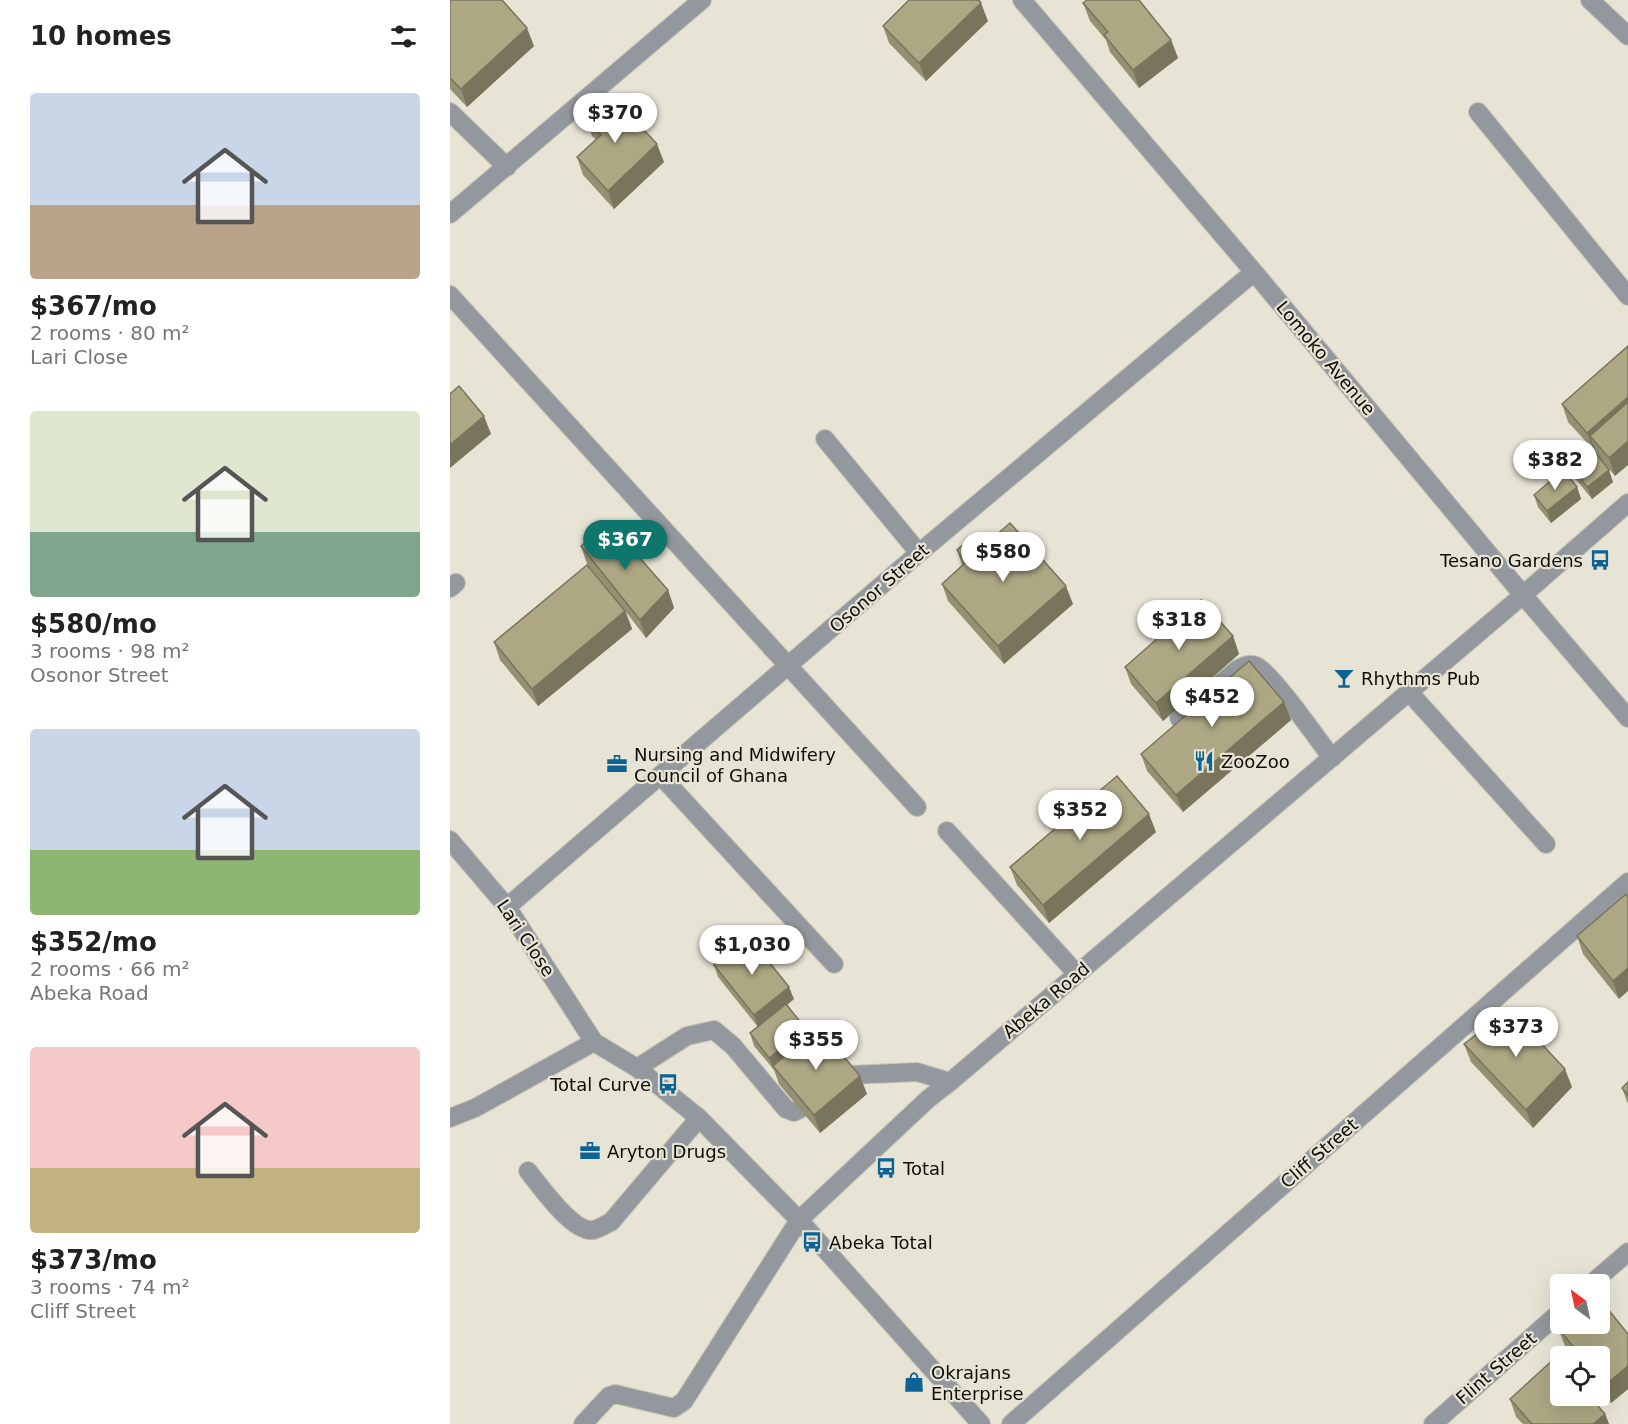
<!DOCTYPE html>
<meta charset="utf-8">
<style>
body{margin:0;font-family:"DejaVu Sans",sans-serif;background:#f6f6f6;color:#222;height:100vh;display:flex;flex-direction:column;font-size:22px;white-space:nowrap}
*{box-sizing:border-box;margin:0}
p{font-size:20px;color:#767676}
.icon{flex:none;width:33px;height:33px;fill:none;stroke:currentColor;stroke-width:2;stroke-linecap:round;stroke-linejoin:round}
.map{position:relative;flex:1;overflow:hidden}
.side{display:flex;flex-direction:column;background:#fff;width:450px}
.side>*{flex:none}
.needle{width:39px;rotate:327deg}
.fabs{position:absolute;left:1100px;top:1274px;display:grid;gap:12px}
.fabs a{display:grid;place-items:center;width:60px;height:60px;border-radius:6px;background:#fff;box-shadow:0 6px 24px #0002;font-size:30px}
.price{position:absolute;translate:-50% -51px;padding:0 14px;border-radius:21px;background:#fff;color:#222;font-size:20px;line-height:39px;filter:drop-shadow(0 2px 3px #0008)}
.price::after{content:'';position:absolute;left:50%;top:36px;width:18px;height:14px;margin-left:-9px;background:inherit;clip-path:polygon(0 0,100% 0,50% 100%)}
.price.on{background:#0f766e;color:#fff}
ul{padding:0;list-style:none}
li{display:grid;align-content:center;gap:12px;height:318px;padding:0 30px}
li span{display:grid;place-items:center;height:186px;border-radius:6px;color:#555}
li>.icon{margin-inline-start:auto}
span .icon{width:108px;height:108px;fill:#fffc;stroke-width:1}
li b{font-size:26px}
h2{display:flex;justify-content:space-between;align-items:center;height:72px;padding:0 30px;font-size:26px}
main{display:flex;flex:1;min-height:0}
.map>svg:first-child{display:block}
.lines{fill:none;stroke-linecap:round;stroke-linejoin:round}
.minor-casing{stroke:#c4c2b4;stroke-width:20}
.minor{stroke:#92989d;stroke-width:18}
.wall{fill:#959072}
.shaded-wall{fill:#79755c}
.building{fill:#ada784;stroke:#79755c;stroke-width:1.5}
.labels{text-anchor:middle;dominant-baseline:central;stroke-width:4.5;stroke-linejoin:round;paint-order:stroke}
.street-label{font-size:18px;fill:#0e0d08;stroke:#e7e4d5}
.poi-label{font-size:18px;fill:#0e0d08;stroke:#e7e4d5;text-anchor:start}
</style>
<main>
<section class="side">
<h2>10 homes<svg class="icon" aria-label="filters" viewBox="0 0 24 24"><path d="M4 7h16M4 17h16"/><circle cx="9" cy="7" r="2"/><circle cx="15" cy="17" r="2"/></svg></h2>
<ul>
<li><span style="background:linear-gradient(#c9d6e8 60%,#b9a48a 0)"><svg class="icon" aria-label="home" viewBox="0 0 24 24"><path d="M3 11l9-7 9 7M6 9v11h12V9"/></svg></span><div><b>$367/mo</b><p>2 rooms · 80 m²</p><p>Lari Close</p></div></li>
<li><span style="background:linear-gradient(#dfe7d0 65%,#7fa58c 0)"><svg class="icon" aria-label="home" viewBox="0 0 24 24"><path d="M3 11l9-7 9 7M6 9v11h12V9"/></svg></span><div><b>$580/mo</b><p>3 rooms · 98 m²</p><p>Osonor Street</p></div></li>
<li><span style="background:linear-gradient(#c9d6e8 65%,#8fb573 0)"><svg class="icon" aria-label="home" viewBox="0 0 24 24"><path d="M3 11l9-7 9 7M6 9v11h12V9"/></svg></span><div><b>$352/mo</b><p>2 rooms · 66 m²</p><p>Abeka Road</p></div></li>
<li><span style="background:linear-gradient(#f6c9c9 65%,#c2b280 0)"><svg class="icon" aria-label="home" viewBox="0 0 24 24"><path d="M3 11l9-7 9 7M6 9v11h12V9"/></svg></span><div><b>$373/mo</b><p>3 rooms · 74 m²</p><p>Cliff Street</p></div></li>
</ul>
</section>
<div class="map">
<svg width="1178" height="1424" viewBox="0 0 1178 1424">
<rect width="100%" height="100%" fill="#e7e4d5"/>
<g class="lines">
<g class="minor-casing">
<path id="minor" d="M572,0l232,272 269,323 105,123
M1140,0l38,36
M0,112l57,55
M1028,112l150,184
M0,214l252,-214
M0,295l467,512
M375,439l94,114
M0,588l6,-5
M959,692l137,152
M729,718l59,-49c6,-3 12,-6 18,-3 16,7 62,74 76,92
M211,776l173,188
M497,831l130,143
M0,840l57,67 87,135 43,26 62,50 100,102 182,204
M57,907l412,-354 335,-281
M187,1068l50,-32 27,-6 19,16 53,63 8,3 6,-3
M401,1075l66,-3 33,10
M0,1118l25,-10 119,-66
M78,1171c12,15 45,62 65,59 6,-1 13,-6 18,-8l88,-104
M1141,1284l37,-32
M133,1424l26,-28 6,-2 59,14 10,-7 115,-181 129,-121 22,-17 573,-487 105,-92
M561,1424l617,-542
M983,1424l127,-112"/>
</g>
<use href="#minor" class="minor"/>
</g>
<path class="wall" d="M0,0l84,46 -67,61 -17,-18z
M633,3l88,37 7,18 -39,30 -29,-36 -4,-12 -16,-19z
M538,21l-62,60 -37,-38 -6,-17z
M136,119l78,43 -50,47 -31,-34 -6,-18 19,-17 -4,-4z
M1178,346l-13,130 -13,-15 11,21 -21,17 -18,-22 -4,-13 21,-17 -23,-25 -6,-18z
M1127,487l4,12 -30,24 -13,-16 -4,-12z
M131,546l87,44 6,18 -28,30 -20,-26 6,17 -94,77 -38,-46 -6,-18 119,-46 -26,-32z
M530,549l93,55 -69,60 -56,-63 -6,-17 20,-19 -5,-15z
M783,636l6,18 -76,67 -32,-37 -6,-17z
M834,702l7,18 -108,92 -36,-41 -6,-17z
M706,832l-107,91 -32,-38 -7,-18z
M1178,897l-9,102 -36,-45 -6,-18z
M264,965l80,34 -7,6 21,31 59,58 -47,39 -41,-49 -5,-14 -20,-24 -4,-13 8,-6 -40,-50z
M1014,1044l108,43 -39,41 -62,-66z
M1178,1082v22l-6,-16z
M1108,1328l70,6v55l-17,14 -12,-15v-32h-26l-8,-10z
M1060,1399l95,15 4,10h-86l-7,-7z"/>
<path class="shaded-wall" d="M531,3l7,18 -62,60 -7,-18z
M77,28l7,18 -67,61 -6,-18z
M721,40l7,18 -39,30 -6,-18z
M207,144l7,18 -50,47 -6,-18z
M1178,397v24l-38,15 5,14 -1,1 -7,-18z
M34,416l7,18 -41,34v-23z
M1178,441v24l-13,11 -6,-18z
M1159,470l4,12 -21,17 -5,-12z
M1127,487l4,12 -30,24 -4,-12z
M616,586l7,18 -69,60 -6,-18z
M218,590l6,18 -28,30 -6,-18z
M175,611l7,18 -94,77 -6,-17z
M783,636l6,18 -76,67 -7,-18z
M834,702l7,18 -108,92 -7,-17z
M699,814l7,18 -107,91 -6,-18z
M1178,968v23l-9,8 -6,-18z
M339,987l5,12 -36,29 -4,-13z
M356,1029l4,12 -37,25 1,4 -5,-12z
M1115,1069l7,18 -39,41 -7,-18z
M410,1076l7,18 -47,39 -6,-18z
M1178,1366v23l-17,14 -6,-18z
M1155,1414l4,10h-16z"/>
<path class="building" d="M0,0h52l25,28 -66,61 -11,-11z
M459,0h70l2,3 -62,60 -36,-37z
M637,0h52l32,40 -38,30 -29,-35 4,-3 -25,-29z
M161,95l46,49 -49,47 -31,-34 24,-22 -15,-16z
M1178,346v51l-41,36 -25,-29z
M9,386l25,30 -34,29v-51z
M1178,402v39l-19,17 -19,-22z
M1141,447l18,23 -22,17 -17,-23z
M1113,470l14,17 -30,24 -13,-16z
M159,523l59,67 -28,30 -59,-74z
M560,523l56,63 -68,60 -56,-62 23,-21 -8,-13 15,-13 8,12z
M137,565l38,46 -93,78 -38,-47z
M751,600l32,36 -77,67 -31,-36z
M799,661l35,41 -108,93 -35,-41z
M667,776l32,38 -106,91 -33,-38z
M1176,894l2,3v71l-15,13 -36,-45z
M299,937l40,50 -35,28 -40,-50z
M336,1004l20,25 -37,29 -19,-25z
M1059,1009l56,60 -39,41 -62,-66z
M369,1027l41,49 -46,39 -41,-49z
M1178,1082v13l-6,-7z
M1149,1298l29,36v32l-23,19 -6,-7v-22h-18l-23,-28 7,-5h34z
M1105,1358l5,6v31h28l17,19 -12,10h-61l-22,-25z"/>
<defs>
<g id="bus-bare" transform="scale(1.62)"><path d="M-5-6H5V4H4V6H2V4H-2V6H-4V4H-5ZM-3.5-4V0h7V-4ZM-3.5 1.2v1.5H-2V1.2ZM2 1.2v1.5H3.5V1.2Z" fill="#0c6394" stroke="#e7e4d5" stroke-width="2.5" paint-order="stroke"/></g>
<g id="bar-bare" transform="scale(1.62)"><path d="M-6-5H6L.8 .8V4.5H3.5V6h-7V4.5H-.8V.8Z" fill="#0c6394" stroke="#e7e4d5" stroke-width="2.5" paint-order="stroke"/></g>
<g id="restaurant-bare" transform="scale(1.62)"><path d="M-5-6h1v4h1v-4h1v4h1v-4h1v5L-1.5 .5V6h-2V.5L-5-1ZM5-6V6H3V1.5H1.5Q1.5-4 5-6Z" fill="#0c6394" stroke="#e7e4d5" stroke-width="2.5" paint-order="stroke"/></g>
<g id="office-bare" transform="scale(1.62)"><path d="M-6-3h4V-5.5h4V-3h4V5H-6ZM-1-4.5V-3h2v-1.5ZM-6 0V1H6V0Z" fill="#0c6394" stroke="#e7e4d5" stroke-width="2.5" paint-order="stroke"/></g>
<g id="shop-bare" transform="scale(1.62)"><path d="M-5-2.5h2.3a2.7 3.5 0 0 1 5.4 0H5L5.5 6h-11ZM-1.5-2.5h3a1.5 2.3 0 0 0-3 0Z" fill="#0c6394" stroke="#e7e4d5" stroke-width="2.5" paint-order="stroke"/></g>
</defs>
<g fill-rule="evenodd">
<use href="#bus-bare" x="1150" y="560"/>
<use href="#bar-bare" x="894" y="678"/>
<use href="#restaurant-bare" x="754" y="761"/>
<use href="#office-bare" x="167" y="764"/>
<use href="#bus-bare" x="218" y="1084"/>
<use href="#office-bare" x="140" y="1151"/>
<use href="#bus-bare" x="436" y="1168"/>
<use href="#bus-bare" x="362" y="1242"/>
<use href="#shop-bare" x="464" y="1382"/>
</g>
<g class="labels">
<g class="street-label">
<text transform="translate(876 358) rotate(50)">Lomoko Avenue</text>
<text transform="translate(429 588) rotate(-41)">Osonor Street</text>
<text transform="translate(76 938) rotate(56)">Lari Close</text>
<text transform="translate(596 1000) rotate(-40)">Abeka Road</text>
<text transform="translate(869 1153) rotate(-41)">Cliff Street</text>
<text transform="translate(1046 1368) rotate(-41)">Flint Street</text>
</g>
<g class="poi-label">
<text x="1133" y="560" text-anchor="end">Tesano Gardens</text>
<text x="911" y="678">Rhythms Pub</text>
<text x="184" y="754">Nursing and Midwifery<tspan x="184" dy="21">Council of Ghana</tspan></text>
<text x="771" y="761">ZooZoo</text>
<text x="201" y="1084" text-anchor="end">Total Curve</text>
<text x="157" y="1151">Aryton Drugs</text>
<text x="453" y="1168">Total</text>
<text x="379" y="1242">Abeka Total</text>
<text x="481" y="1372">Okrajans<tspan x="481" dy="21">Enterprise</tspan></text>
</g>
</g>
</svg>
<div class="fabs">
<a><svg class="needle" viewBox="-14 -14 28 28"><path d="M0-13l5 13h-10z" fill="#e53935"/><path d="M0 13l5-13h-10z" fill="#767676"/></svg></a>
<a><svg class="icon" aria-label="locate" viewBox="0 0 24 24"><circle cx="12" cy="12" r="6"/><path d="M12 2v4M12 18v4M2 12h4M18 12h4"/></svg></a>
</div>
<b class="price" style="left:165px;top:144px">$370</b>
<b class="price" style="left:1105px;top:491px">$382</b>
<b class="price on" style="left:175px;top:571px">$367</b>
<b class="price" style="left:553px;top:583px">$580</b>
<b class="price" style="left:729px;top:651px">$318</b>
<b class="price" style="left:762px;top:728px">$452</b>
<b class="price" style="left:630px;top:841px">$352</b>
<b class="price" style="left:302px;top:976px">$1,030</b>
<b class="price" style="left:1066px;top:1058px">$373</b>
<b class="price" style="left:366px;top:1071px">$355</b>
</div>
</main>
